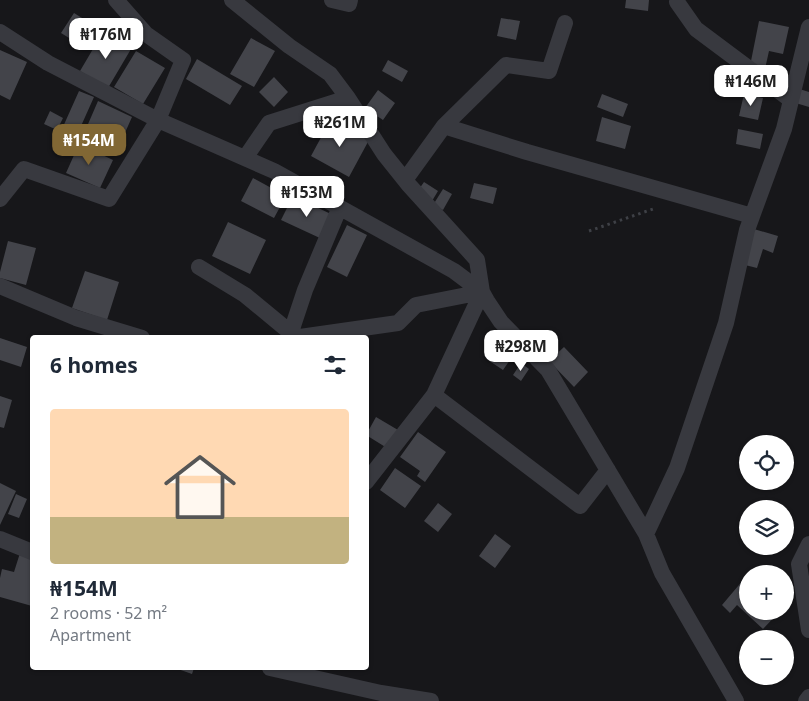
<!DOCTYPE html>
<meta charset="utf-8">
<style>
body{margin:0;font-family:"Noto Sans",sans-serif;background:#f2f2f3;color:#1f2937;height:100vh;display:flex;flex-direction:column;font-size:19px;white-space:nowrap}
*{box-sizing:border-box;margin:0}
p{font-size:16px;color:#747a83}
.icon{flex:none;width:28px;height:28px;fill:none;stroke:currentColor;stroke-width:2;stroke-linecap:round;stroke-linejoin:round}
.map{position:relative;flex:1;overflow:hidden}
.drawer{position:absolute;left:30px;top:335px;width:339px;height:335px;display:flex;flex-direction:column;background:#fff;border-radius:5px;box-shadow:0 1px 4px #0004}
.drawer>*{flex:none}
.fabs{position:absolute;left:739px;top:435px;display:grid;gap:10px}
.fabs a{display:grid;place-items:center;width:55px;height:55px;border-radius:50%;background:#fff;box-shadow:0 1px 4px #0004;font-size:25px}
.price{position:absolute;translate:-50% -42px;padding:0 11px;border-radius:10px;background:#fff;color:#222;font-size:16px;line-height:32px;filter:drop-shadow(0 1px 2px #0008)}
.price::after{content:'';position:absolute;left:50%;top:30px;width:15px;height:11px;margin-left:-8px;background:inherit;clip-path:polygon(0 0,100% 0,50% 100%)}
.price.on{background:#816734;color:#fff}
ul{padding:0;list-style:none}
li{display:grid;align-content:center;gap:10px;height:265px;padding:0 20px}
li+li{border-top:1px solid #e0e1e3}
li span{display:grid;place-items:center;height:155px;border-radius:5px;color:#555}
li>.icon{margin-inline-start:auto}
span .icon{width:90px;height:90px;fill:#fffc;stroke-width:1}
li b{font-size:21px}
h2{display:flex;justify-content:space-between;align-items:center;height:60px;padding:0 20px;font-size:21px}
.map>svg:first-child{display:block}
.building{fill:#43444a}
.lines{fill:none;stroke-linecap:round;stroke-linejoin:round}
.path{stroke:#3e4046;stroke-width:3;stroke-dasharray:2.5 4;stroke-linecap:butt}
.minor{stroke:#38393f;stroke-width:16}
</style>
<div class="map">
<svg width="809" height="701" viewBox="0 0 809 701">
<rect width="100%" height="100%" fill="#17171a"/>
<path class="building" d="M626,0h23l-1,11 -23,-3z
M74,13l13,8 -13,20 -13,-8z
M501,18l19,3 -4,19 -19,-4z
M759,21l30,6 -6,27 -14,-3 -4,18 -15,-3z
M103,32l28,17 -23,39 -28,-17z
M251,38l24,13 -21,36 -24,-13z
M0,50l27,12 -17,38 -10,-5z
M136,51l29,17 -22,36 -29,-17z
M197,59l45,27 -12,19 -44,-26z
M388,60l20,11 -6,11 -20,-11z
M274,77l14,15 -14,15 -15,-15z
M793,87l16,5v15l-20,-6z
M378,90l17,13 -12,17 -18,-12z
M79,91l15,6 -17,38 -15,-6z
M602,94l26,10 -5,13 -26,-10z
M744,94l19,4 -5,22 -19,-4z
M98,101l34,16 -16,36 -34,-15z
M50,111l13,7 -6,12 -13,-6z
M602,117l29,9 -6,23 -29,-8z
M331,119l38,21 -20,37 -38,-21z
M738,129l25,5 -3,15 -24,-5z
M79,144l34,16 -13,28 -34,-15z
M253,178l33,18 -12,22 -33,-17z
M424,182l14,9 -6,10 -15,-9z
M474,183l23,5 -4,16 -23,-6z
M443,189l9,5 -9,16 -10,-5z
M293,196l40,19 -11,24 -41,-19z
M228,222l38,18 -16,34 -38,-18z
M347,225l20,10 -20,42 -20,-10z
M747,227l31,9 -5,17 -10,-4 -6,19 -20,-5z
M8,241l28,7 -10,37 -26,-7v-6z
M85,271l34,11 -12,38 -35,-12z
M504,337l15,10 -16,23 -15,-10z
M0,338l27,9 -6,20 -21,-7z
M564,347l24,25 -14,15 -25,-26z
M521,363l8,6 -8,12 -8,-6z
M0,396l12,4 -8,28 -4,-1z
M376,417l22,13 -11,18 -21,-13z
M418,432l28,20 -21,30 -8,-6 3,-5 -20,-14z
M395,468l26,18 -16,22 -25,-18z
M0,483l16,8 -16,34z
M16,494l11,5 -8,19 -11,-4z
M438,503l14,11 -14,18 -14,-11z
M495,534l16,12 -16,22 -16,-12z
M20,553l12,4v49l-32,-9v-19l2,-9 12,3z
M744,579l4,1v31h32l-17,18 -26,-24 -7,8 -8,-8z
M175,668h19l-2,6z"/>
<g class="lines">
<path class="path" d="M589,231l67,-23"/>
<path class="minor" d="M232,0l57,46 41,28 18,24 36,56 24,30 69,76 5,32 5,9 14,21 47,48 98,164 16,39 74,128
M332,0l17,4 1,-4
M677,2l19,27 95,71
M0,32l48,31 110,57 116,51 180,100 28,21
M444,126l83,26 225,64
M245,158l24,-35 79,-25
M405,180l39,-54 62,-61 43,6 16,-48
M0,199l24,-30 85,30 49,-79 25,-60 -37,-26 -30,-34
M199,267l46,28 46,38
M0,286l76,32 66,20
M289,338l16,-48 34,-81
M293,338l105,-15 18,-18 66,-13
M434,395l146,111 28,-36
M366,482l68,-87 48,-103
M646,534l31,-66 49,-145 21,-93 37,-101 25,-102
M0,539l32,13
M809,544l-10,20 10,66
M270,668l111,25 50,8
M806,701l3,-4"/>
</g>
</svg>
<div class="fabs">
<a><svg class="icon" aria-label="locate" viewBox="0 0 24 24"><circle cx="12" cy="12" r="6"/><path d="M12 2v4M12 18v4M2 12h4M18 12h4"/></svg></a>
<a><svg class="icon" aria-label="layers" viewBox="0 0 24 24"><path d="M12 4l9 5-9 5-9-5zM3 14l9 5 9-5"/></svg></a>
<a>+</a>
<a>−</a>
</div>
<b class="price" style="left:106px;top:60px">₦176M</b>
<b class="price" style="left:751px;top:107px">₦146M</b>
<b class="price" style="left:340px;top:148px">₦261M</b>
<b class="price on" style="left:89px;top:166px">₦154M</b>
<b class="price" style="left:307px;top:218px">₦153M</b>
<b class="price" style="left:521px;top:372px">₦298M</b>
<section class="drawer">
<h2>6 homes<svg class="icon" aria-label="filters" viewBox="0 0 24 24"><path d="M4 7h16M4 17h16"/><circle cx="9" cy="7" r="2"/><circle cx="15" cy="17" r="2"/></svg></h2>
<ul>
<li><span style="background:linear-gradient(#ffd9b3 70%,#c2b280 0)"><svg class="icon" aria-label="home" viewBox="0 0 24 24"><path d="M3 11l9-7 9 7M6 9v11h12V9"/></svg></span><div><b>₦154M</b><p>2 rooms · 52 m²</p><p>Apartment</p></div></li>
</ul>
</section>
</div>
